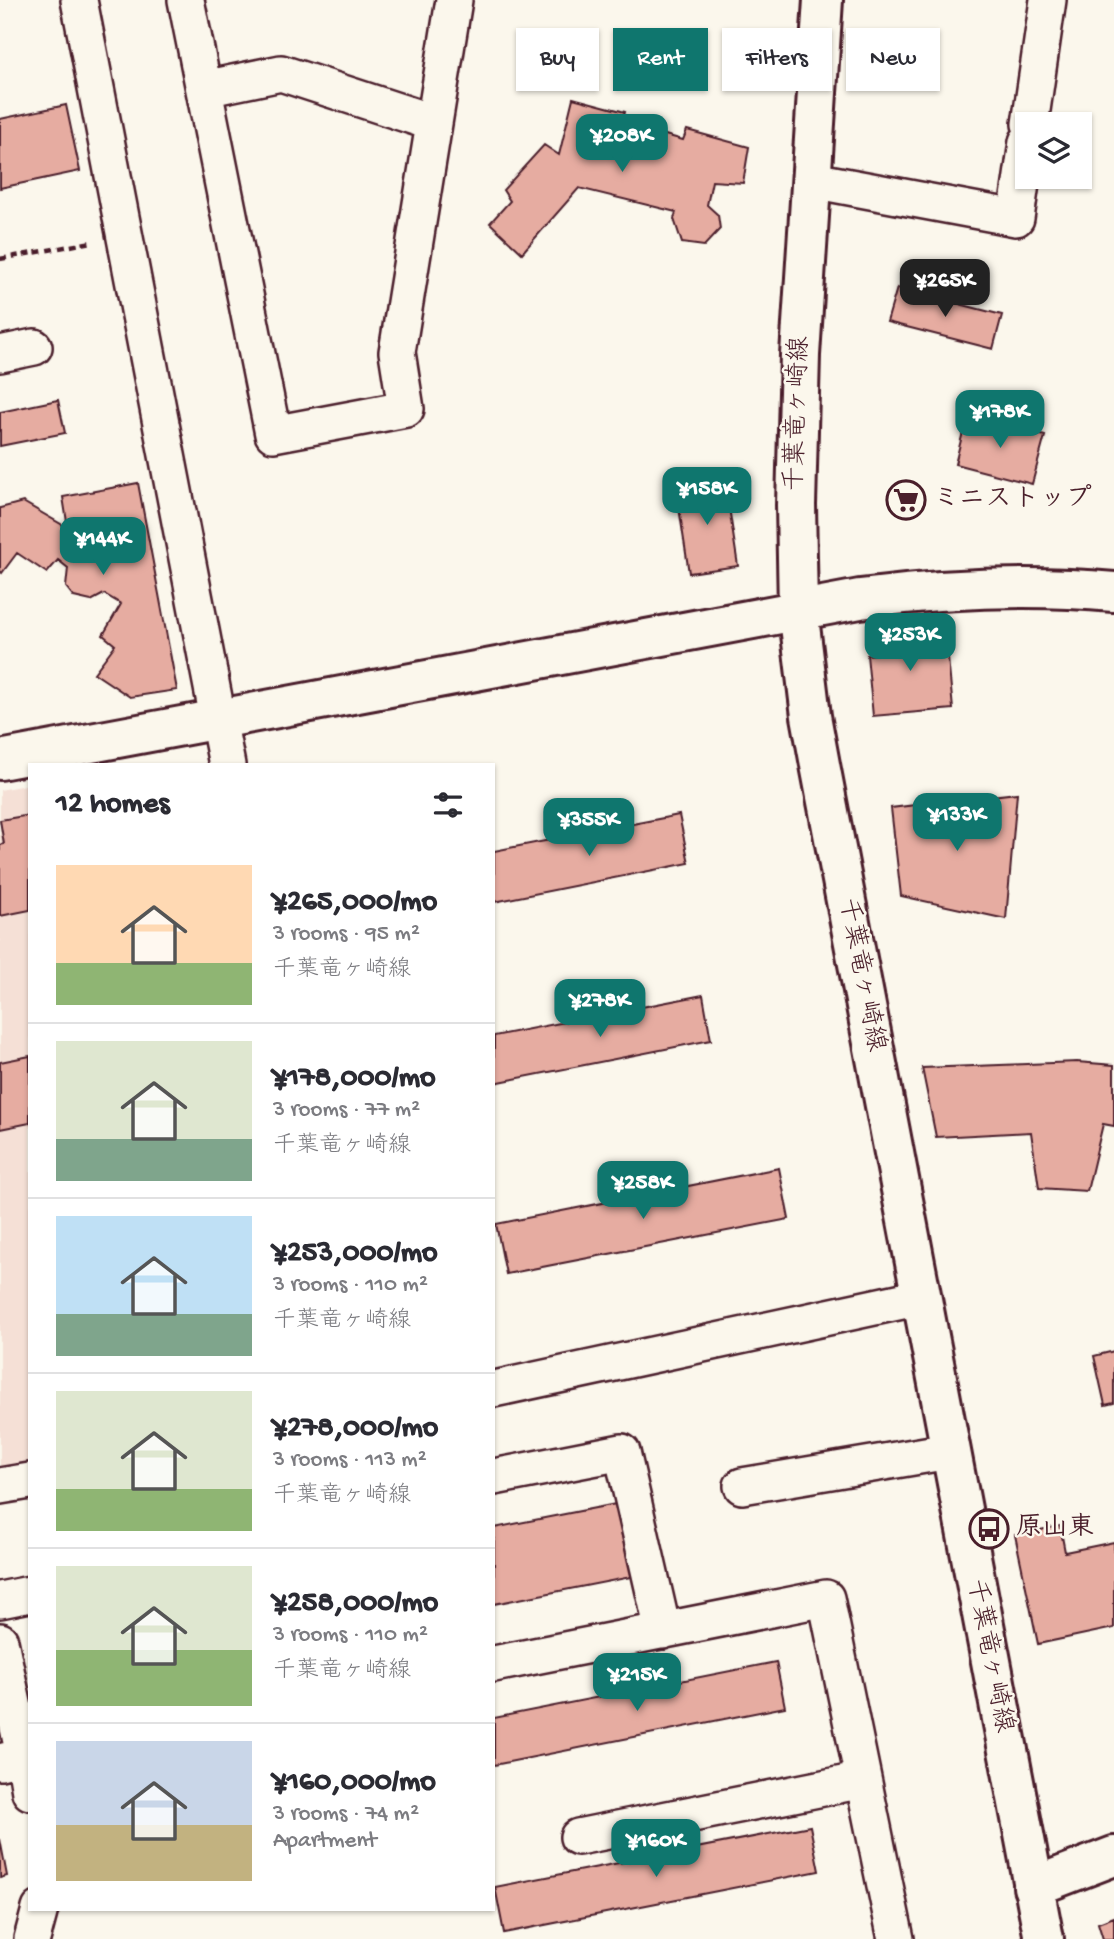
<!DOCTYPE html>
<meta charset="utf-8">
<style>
body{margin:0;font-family:"Gochi Hand","Klee One",sans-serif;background:#f7f7f7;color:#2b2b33;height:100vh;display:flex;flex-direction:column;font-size:26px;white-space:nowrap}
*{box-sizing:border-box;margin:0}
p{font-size:23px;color:#7c7c81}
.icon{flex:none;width:38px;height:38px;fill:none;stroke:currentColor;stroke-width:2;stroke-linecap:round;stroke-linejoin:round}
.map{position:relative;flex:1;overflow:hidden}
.panel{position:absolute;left:28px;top:763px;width:467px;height:1148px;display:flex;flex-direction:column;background:#fff;border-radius:0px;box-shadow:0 2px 5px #0004}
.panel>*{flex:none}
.hud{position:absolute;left:516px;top:28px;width:492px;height:63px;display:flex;gap:14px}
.buttons{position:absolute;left:1015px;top:112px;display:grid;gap:14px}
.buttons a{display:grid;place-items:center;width:77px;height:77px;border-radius:0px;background:#fff;box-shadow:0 2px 5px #0004;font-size:35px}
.price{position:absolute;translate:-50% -60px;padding:0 16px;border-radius:14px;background:#0f766e;color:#fff;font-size:23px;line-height:46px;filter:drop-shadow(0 2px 4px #0008)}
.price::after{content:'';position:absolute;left:50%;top:42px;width:21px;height:16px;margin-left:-10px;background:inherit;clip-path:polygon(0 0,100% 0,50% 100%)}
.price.active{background:#222;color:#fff}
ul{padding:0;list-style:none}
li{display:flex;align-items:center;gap:21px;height:175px;padding:0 28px}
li+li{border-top:2px solid #e1e1e2}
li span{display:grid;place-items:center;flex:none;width:196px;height:140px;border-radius:0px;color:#555}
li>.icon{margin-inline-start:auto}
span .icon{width:84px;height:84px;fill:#fffc;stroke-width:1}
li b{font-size:30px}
h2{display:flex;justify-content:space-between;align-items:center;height:84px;padding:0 28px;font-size:30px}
.chip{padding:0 24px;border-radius:0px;background:#fff;box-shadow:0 2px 5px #0004;font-size:24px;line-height:63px}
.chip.active{background:#0f766e;color:#fff}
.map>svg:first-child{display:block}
.built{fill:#f5e0d6}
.building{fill:#e6aca1;stroke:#4a1f2b;stroke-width:2}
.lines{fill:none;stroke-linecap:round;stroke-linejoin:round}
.minor-casing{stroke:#4a1f2b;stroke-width:40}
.tertiary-casing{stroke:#4a1f2b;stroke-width:44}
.primary-casing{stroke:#4a1f2b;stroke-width:44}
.path{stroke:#4a1f2b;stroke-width:4.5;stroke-dasharray:7 5;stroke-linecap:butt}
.minor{stroke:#fbf7ec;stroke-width:35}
.tertiary{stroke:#fbf7ec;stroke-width:38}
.primary{stroke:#fbf7ec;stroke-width:38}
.labels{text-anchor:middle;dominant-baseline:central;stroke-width:5;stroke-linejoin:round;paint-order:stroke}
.street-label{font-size:26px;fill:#4a1f2b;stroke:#fbf7ec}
.poi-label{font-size:26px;font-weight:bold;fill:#4a1f2b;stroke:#fbf7ec;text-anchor:start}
</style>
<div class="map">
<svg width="1114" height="1939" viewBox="0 0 1114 1939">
<rect width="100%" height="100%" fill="#fbf7ec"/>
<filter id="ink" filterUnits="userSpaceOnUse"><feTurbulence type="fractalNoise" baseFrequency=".0143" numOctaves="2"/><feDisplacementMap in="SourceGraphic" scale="14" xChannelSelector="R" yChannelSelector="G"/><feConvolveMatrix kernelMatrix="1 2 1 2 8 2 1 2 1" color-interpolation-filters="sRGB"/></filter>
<g filter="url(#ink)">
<path class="built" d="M30,784v687l-30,6v-687z"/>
<path class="building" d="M573,98l52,14 -3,11 61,17 4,-10 62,17 -6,36 -31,-2 -5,24 11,10 2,14 -16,17 -22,-3 -8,-24 2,-7 -97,-24 -57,65 -32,-30 20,-22 -7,-11 41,-45 15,10z
M66,105l14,66 -80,17v-69z
M897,288l105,27 -9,34 -106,-27z
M58,400l7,33 -65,13v-34z
M967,416l78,20 -13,48 -77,-20z
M725,481l13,85 -49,7 -13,-85z
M138,483l39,207 -47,7 -36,-24 21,-28 -12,-10 18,-31 -17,-10 -13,7 -17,-4 -8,-10 2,-19 -10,-8 -11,13 -30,-20 -15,20 -2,-2v-63l23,-6 45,26 -5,-31z
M945,627l8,82 -80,7 -6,-61 10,-1 -2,-20z
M1017,793l-11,126 -105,-23 -10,-88z
M30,815v95l-30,6v-71l4,-1 -4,-24z
M679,815l10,48 -195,39v-51z
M703,995l8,45 -217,43v-47z
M30,1056v67l-30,6v-67z
M1077,1062l37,3v61l-11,-2 -16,67 -48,-3 -8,-56 -95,5 -14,-69z
M779,1168l10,51 -283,55 -10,-50z
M1114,1351v52l-9,2 -11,-49z
M621,1503l15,73 -142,28v-76z
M1060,1526l5,26 49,-10v86l-76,16 -23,-109z
M776,1662l9,45 -291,58v-47z
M810,1826l9,45 -315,62 -9,-46z
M0,1839l7,37 -7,2z
M1114,1917v22h-11l-5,-16z"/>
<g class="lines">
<g class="minor-casing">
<path id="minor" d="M79,0l148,765
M186,0l87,434 133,-25 -9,-57 57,-352
M204,89l77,-16 153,50
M1030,124l18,-124
M812,180l204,38 11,-76
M0,354l34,-7
M494,1389l427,-92
M494,1477l128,-25 41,179
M0,1486l30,-5
M742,1486l207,-35
M0,1600l30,-6
M0,1641l24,115 -24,6
M494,1664l332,-66 70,341
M30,1755l-6,1 6,36
M578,1837l285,-57
M32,1939l8,-30"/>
</g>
<g class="tertiary-casing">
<path id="tertiary" d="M0,760l860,-161c85,-11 169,-15 254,-7
M1033,1887l81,-31"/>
</g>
<g class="primary-casing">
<path id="primary" d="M823,0l-23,355 -4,150 2,104 13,107 10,54 223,1169"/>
</g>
<path class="path" d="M0,259l92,-17"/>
<use href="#minor" class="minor"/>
<use href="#tertiary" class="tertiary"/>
<use href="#primary" class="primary"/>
</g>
</g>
<defs>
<g id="supermarket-ring" transform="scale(2.0125)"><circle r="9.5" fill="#fbf7ec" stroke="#4a1f2b" stroke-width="1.5"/><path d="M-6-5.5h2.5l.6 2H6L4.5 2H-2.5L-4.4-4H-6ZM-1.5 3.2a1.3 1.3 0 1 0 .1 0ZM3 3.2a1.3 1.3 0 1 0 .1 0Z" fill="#4a1f2b"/></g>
<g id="bus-ring" transform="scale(2.0125)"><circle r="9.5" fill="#fbf7ec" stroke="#4a1f2b" stroke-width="1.5"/><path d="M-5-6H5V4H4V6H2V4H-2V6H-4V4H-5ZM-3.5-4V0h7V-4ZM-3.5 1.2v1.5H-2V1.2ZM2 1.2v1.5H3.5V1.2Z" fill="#4a1f2b"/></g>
</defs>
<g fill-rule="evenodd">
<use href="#supermarket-ring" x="906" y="500"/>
<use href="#bus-ring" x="989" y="1529"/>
</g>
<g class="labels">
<g class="street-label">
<text transform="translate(799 414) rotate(-88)">千葉竜ヶ崎線</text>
<text transform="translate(860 975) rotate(79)">千葉竜ヶ崎線</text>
<text transform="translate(988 1656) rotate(79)">千葉竜ヶ崎線</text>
</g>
<g class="poi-label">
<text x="933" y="500">ミニストップ</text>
<text x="1016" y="1529">原山東</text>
</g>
</g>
</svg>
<div class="buttons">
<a><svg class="icon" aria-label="layers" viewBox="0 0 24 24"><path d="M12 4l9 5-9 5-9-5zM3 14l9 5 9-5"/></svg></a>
</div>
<b class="price" style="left:622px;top:174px">¥208K</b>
<b class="price active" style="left:945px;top:319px">¥265K</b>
<b class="price" style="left:1000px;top:450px">¥178K</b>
<b class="price" style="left:707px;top:527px">¥158K</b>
<b class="price" style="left:103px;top:577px">¥144K</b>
<b class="price" style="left:910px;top:673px">¥253K</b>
<b class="price" style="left:957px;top:853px">¥133K</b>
<b class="price" style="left:589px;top:858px">¥355K</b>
<b class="price" style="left:600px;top:1039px">¥278K</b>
<b class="price" style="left:643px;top:1221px">¥258K</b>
<b class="price" style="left:637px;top:1713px">¥215K</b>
<b class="price" style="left:656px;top:1879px">¥160K</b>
<div class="hud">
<a class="chip">Buy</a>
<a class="chip active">Rent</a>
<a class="chip">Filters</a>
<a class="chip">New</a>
</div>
<section class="panel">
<h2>12 homes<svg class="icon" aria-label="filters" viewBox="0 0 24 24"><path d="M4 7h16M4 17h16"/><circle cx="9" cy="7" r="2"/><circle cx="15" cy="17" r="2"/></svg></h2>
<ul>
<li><span style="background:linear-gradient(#ffd9b3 70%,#8fb573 0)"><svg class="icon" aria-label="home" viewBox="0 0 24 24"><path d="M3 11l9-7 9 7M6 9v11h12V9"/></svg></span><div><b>¥265,000/mo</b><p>3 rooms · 95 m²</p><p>千葉竜ヶ崎線</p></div></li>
<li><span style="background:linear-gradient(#dfe7d0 70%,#7fa58c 0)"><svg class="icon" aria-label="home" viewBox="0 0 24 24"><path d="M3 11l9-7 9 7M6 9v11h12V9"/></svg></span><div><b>¥178,000/mo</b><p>3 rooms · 77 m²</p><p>千葉竜ヶ崎線</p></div></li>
<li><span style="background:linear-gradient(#bfe0f5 70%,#7fa58c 0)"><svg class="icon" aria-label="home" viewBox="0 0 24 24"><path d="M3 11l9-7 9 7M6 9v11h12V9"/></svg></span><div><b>¥253,000/mo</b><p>3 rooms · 110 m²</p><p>千葉竜ヶ崎線</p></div></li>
<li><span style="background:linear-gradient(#dfe7d0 70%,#8fb573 0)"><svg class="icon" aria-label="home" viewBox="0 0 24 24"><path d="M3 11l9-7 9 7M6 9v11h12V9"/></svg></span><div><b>¥278,000/mo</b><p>3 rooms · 113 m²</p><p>千葉竜ヶ崎線</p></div></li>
<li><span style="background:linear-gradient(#dfe7d0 60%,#8fb573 0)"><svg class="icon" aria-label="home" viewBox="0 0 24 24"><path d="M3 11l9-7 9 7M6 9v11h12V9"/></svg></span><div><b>¥258,000/mo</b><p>3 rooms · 110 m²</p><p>千葉竜ヶ崎線</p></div></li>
<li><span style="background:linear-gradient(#c9d6e8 60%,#c2b280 0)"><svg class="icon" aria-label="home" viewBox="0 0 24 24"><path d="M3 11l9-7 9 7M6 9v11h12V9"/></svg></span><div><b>¥160,000/mo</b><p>3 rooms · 74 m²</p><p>Apartment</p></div></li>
</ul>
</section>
</div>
